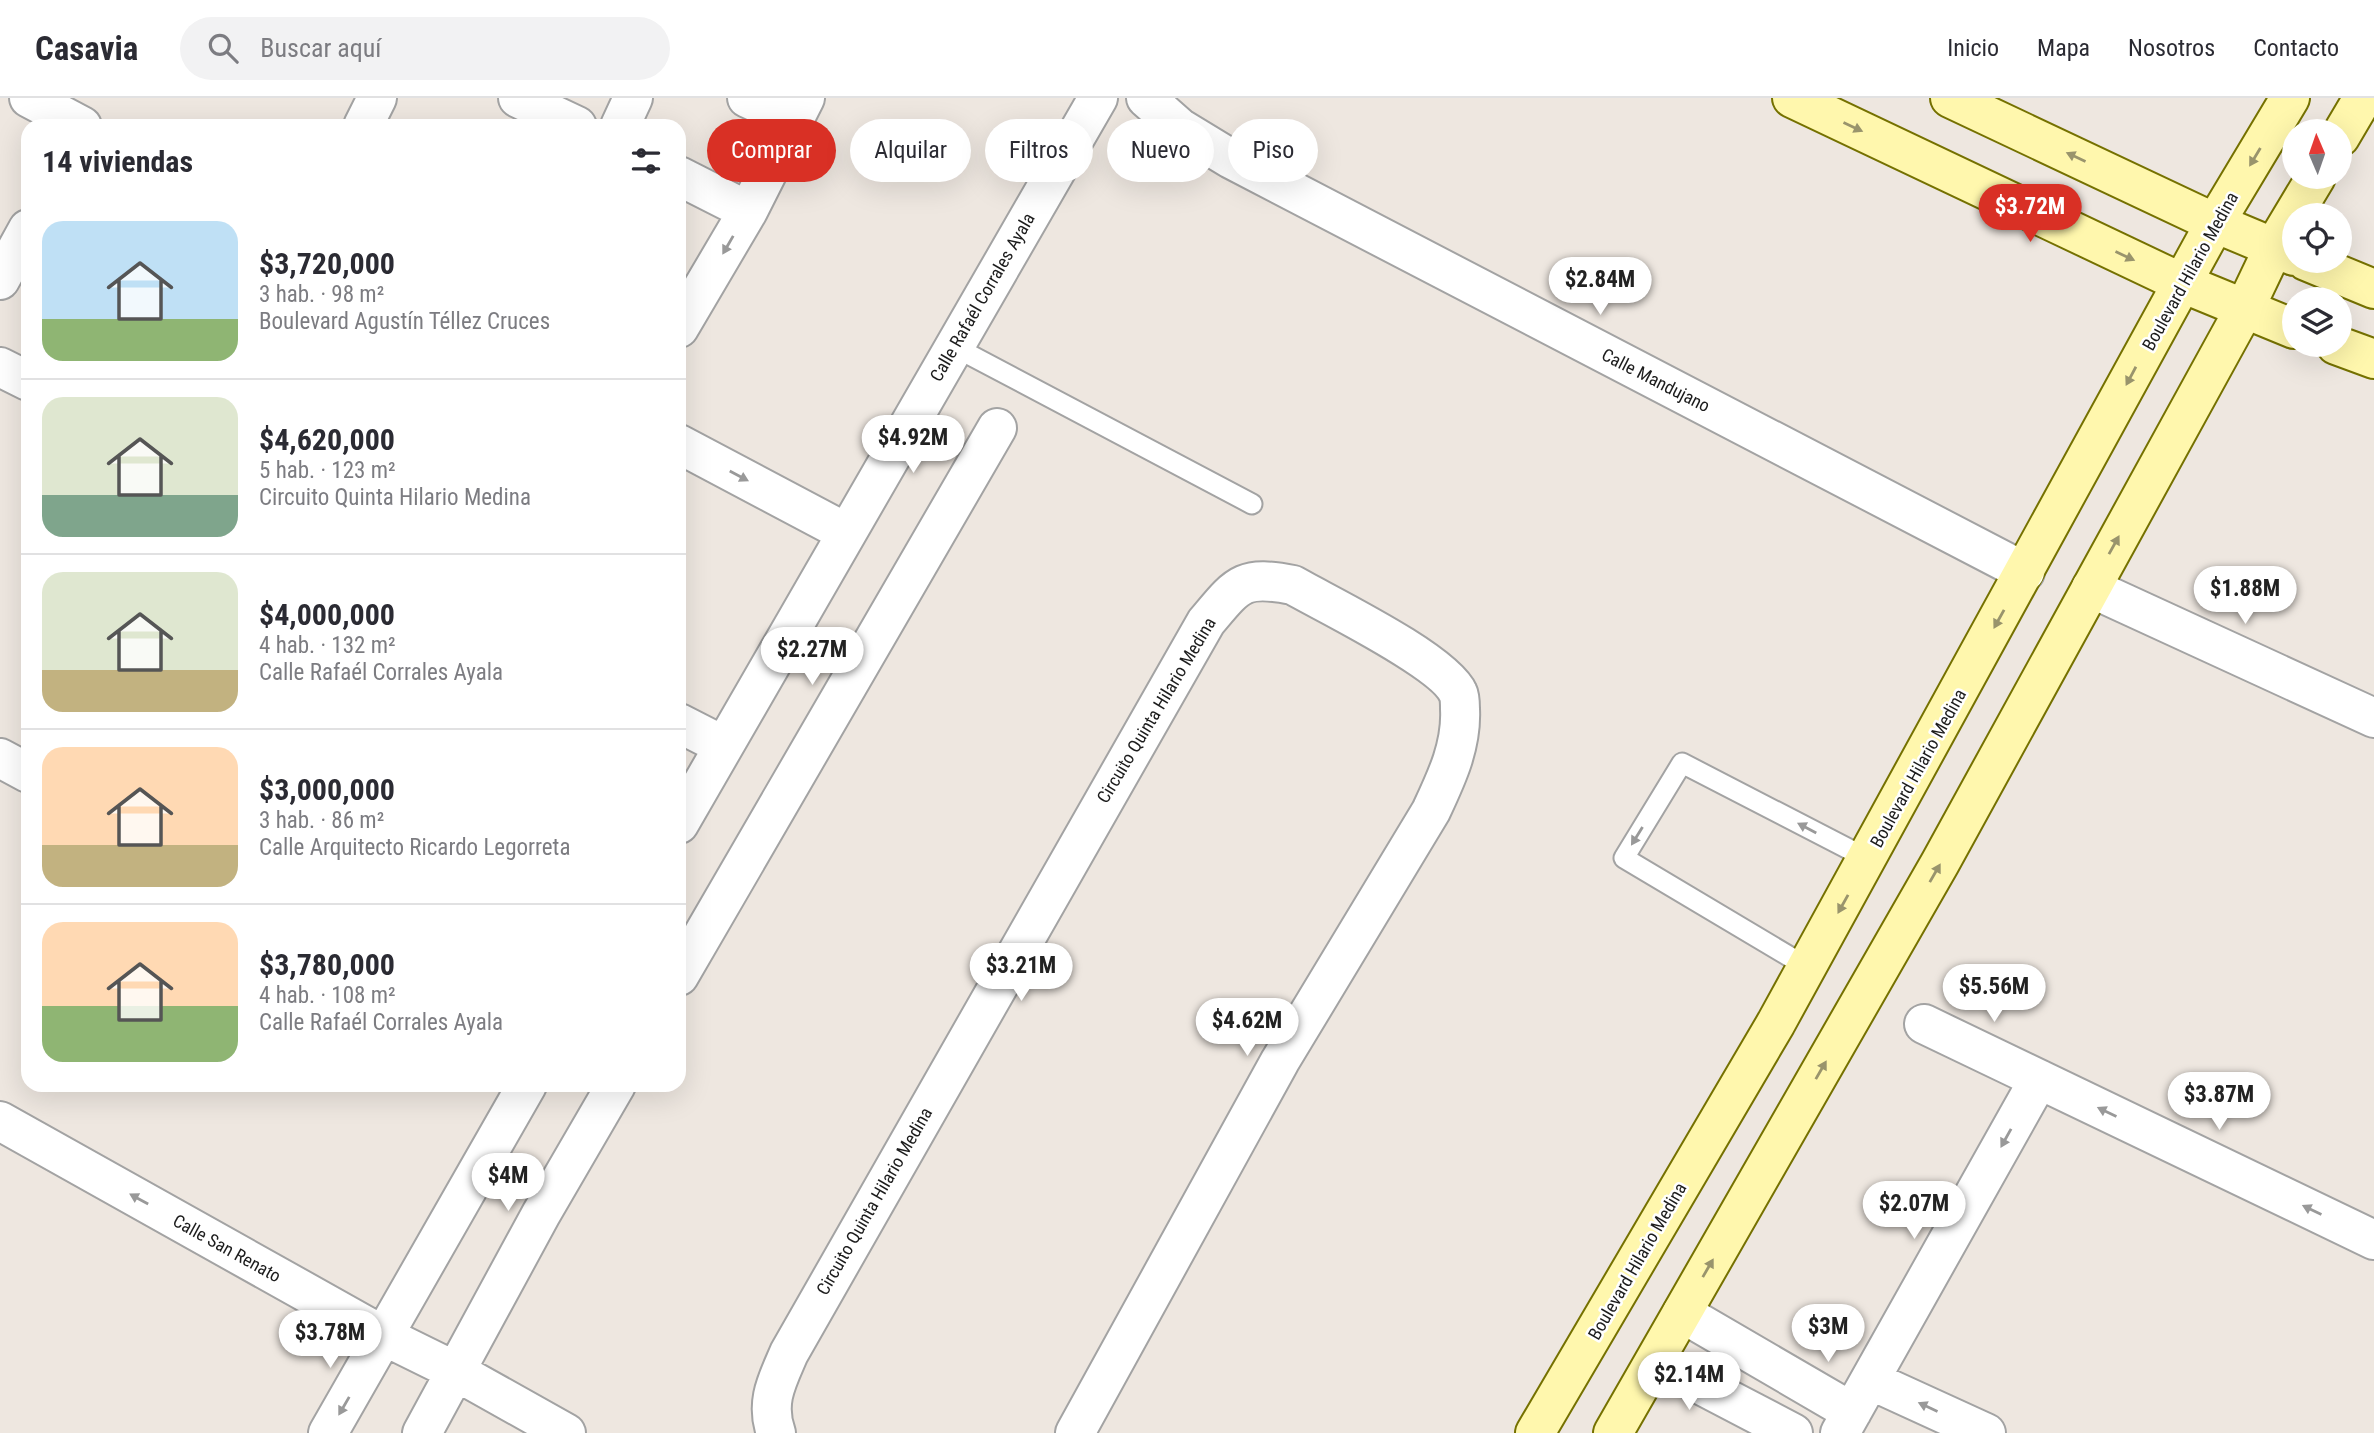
<!DOCTYPE html>
<html lang="es">
<meta charset="utf-8">
<style>
body{margin:0;font-family:"Roboto Condensed",sans-serif;background:#f2f2f3;color:#2b2b33;height:100vh;display:flex;flex-direction:column;font-size:26px;white-space:nowrap}
*{box-sizing:border-box;margin:0}
p{font-size:23px;color:#7c7c81}
.icon{flex:none;width:38px;height:38px;fill:none;stroke:currentColor;stroke-width:2;stroke-linecap:round;stroke-linejoin:round}
.map{position:relative;flex:1;overflow:hidden}
.drawer{position:absolute;left:21px;top:21px;width:665px;height:973px;display:flex;flex-direction:column;background:#fff;border-radius:21px;box-shadow:0 7px 28px #0002}
.drawer>*{flex:none}
.top-card{position:absolute;left:707px;top:21px;width:665px;height:63px;display:flex;gap:14px}
.needle{width:46px;rotate:358deg}
.buttons{position:absolute;left:2282px;top:21px;display:grid;gap:14px}
.buttons a{display:grid;place-items:center;width:70px;height:70px;border-radius:50%;background:#fff;box-shadow:0 7px 28px #0002;font-size:35px}
.price{position:absolute;translate:-50% -60px;padding:0 16px;border-radius:24px;background:#fff;color:#222;font-size:23px;line-height:46px;filter:drop-shadow(0 2px 4px #0008)}
.price::after{content:'';position:absolute;left:50%;top:42px;width:21px;height:16px;margin-left:-10px;background:inherit;clip-path:polygon(0 0,100% 0,50% 100%)}
.price.on{background:#d93025;color:#fff}
ul{padding:0;list-style:none}
li{display:flex;align-items:center;gap:21px;height:175px;padding:0 21px}
li+li{border-top:2px solid #e1e1e2}
li span{display:grid;place-items:center;flex:none;width:196px;height:140px;border-radius:21px;color:#555}
li>.icon{margin-inline-start:auto}
span .icon{width:84px;height:84px;fill:#fffc;stroke-width:1}
li b{font-size:30px}
h2{display:flex;justify-content:space-between;align-items:center;height:84px;padding:0 21px;font-size:30px}
.chip{padding:0 24px;border-radius:32px;background:#fff;box-shadow:0 7px 28px #0002;font-size:24px;line-height:63px}
.chip.on{background:#d93025;color:#fff}
header{display:flex;align-items:center;gap:42px;box-sizing:border-box;height:98px;padding:0 35px;background:#fff;border-bottom:2px solid #e1e1e2}
header strong{font-size:33px}
nav{display:flex;gap:38px;margin-inline-start:auto;font-size:24px}
.search{width:490px;height:63px;background:#f2f2f3;display:flex;align-items:center;gap:18px;box-sizing:border-box;padding:0 24px;border-radius:38px;color:#7c7c81;font-size:26px}
.map>svg:first-child{display:block}
.lines{fill:none;stroke-linecap:round;stroke-linejoin:round}
.lane-casing{stroke:#a3a3a3;stroke-width:23}
.street-casing{stroke:#a3a3a3;stroke-width:42}
.secondary-casing{stroke:#757100;stroke-width:42}
.lane{stroke:#fff;stroke-width:19}
.street{stroke:#fff;stroke-width:38}
.secondary{stroke:#fff7ad;stroke-width:38}
.oneway{fill:#99946c}
.oneway2{fill:#999}
.labels{text-anchor:middle;dominant-baseline:central;stroke-width:5;stroke-linejoin:round;paint-order:stroke}
.street-label{font-size:18px;fill:#1c1c1c;stroke:#fff}
</style>
<header>
<strong>Casavia</strong>
<div class="search"><svg class="icon" aria-label="search" viewBox="0 0 24 24"><circle cx="10" cy="10" r="6"/><path d="M15 15l6 6"/></svg>Buscar aquí</div>
<nav><a>Inicio</a><a>Mapa</a><a>Nosotros</a><a>Contacto</a></nav>
</header>
<div class="map">
<svg width="2374" height="1335" viewBox="0 0 2374 1335">
<rect width="100%" height="100%" fill="#eee7e0"/>
<g class="lines">
<g class="lane-casing">
<path id="lane" d="M953,248l299,158
M1807,869l-183,-109 58,-95 186,96"/>
</g>
<g class="street-casing">
<path id="street" d="M29,0l53,28
M518,0l59,28
M747,0l46,21
M1146,0l34,30 51,31 794,413
M363,28l14,-28
M620,28l13,-28
M679,78l69,35
M0,182l28,-51
M679,230l69,-117 57,-113
M0,269l28,14
M679,346l166,88
M2091,490l283,130
M679,625l45,23
M0,660l28,15
M679,726l419,-726
M679,878l318,-548
M1924,926l450,216
M0,1023l384,215 73,36 109,61
M1682,1215l170,99
M1655,1263l138,72
M1870,1282l116,53
M328,1335l199,-348
M422,1335l119,-219 75,-129
M776,1335c-11,-31 1,-52 13,-80l417,-731c32,-38 36,-47 87,-37 35,20 151,76 165,108 2,4 2,11 2,16 2,37 -14,70 -29,102l-151,250 -205,372
M1840,1335l199,-354"/>
</g>
<g class="secondary-casing">
<path id="secondary" d="M1792,0l390,185 112,46
M1950,0l265,125 79,33
M2340,39l23,-39
M2306,163l68,28
M2336,247l38,14
M1535,1335l241,-410 439,-800 75,-125
M1613,1335l327,-570 304,-553 30,-63 42,-70"/>
</g>
<use href="#lane" class="lane"/>
<use href="#street" class="street"/>
<use href="#secondary" class="secondary"/>
</g>
<defs><path id="oneway-solid" d="M-6-.8H1V-3.2L6.5 0L1 3.2V.8H-6Z" transform="scale(1.75)"/></defs>
<g class="oneway">
<use href="#oneway-solid" transform="translate(1853 29) rotate(25)"/>
<use href="#oneway-solid" transform="translate(2076 59) rotate(-155)"/>
<use href="#oneway-solid" transform="translate(2255 59) rotate(121)"/>
<use href="#oneway-solid" transform="translate(2125 158) rotate(25)"/>
<use href="#oneway-solid" transform="translate(2131 278) rotate(118)"/>
<use href="#oneway-solid" transform="translate(2114 447) rotate(-61)"/>
<use href="#oneway-solid" transform="translate(1999 521) rotate(119)"/>
<use href="#oneway-solid" transform="translate(1935 775) rotate(-60)"/>
<use href="#oneway-solid" transform="translate(1843 806) rotate(119)"/>
<use href="#oneway-solid" transform="translate(1821 972) rotate(-60)"/>
<use href="#oneway-solid" transform="translate(1708 1170) rotate(-60)"/>
</g>
<g class="oneway2">
<use href="#oneway-solid" transform="translate(728 147) rotate(120)"/>
<use href="#oneway-solid" transform="translate(739 378) rotate(28)"/>
<use href="#oneway-solid" transform="translate(1807 730) rotate(-152)"/>
<use href="#oneway-solid" transform="translate(1637 738) rotate(122)"/>
<use href="#oneway-solid" transform="translate(2107 1014) rotate(-154)"/>
<use href="#oneway-solid" transform="translate(2006 1040) rotate(119)"/>
<use href="#oneway-solid" transform="translate(139 1101) rotate(-151)"/>
<use href="#oneway-solid" transform="translate(2312 1112) rotate(-154)"/>
<use href="#oneway-solid" transform="translate(344 1308) rotate(120)"/>
<use href="#oneway-solid" transform="translate(1928 1309) rotate(-155)"/>
</g>
<g class="labels">
<g class="street-label">
<text transform="translate(2190 173) rotate(-61)">Boulevard Hilario Medina</text>
<text transform="translate(982 199) rotate(-60)">Calle Rafaél Corrales Ayala</text>
<text transform="translate(1656 282) rotate(27)">Calle Mandujano</text>
<text transform="translate(1156 612) rotate(-59)">Circuito Quinta Hilario Medina</text>
<text transform="translate(1918 670) rotate(-61)">Boulevard Hilario Medina</text>
<text transform="translate(874 1103) rotate(-60)">Circuito Quinta Hilario Medina</text>
<text transform="translate(227 1150) rotate(29)">Calle San Renato</text>
<text transform="translate(1637 1163) rotate(-60)">Boulevard Hilario Medina</text>
</g>
</g>
</svg>
<div class="buttons">
<a><svg class="needle" viewBox="-14 -14 28 28"><path d="M0-13l5 13h-10z" fill="#e53935"/><path d="M0 13l5-13h-10z" fill="#7c7c81"/></svg></a>
<a><svg class="icon" aria-label="locate" viewBox="0 0 24 24"><circle cx="12" cy="12" r="6"/><path d="M12 2v4M12 18v4M2 12h4M18 12h4"/></svg></a>
<a><svg class="icon" aria-label="layers" viewBox="0 0 24 24"><path d="M12 4l9 5-9 5-9-5zM3 14l9 5 9-5"/></svg></a>
</div>
<b class="price on" style="left:2030px;top:146px">$3.72M</b>
<b class="price" style="left:1600px;top:219px">$2.84M</b>
<b class="price" style="left:913px;top:377px">$4.92M</b>
<b class="price" style="left:2245px;top:528px">$1.88M</b>
<b class="price" style="left:812px;top:589px">$2.27M</b>
<b class="price" style="left:1021px;top:905px">$3.21M</b>
<b class="price" style="left:1994px;top:926px">$5.56M</b>
<b class="price" style="left:1247px;top:960px">$4.62M</b>
<b class="price" style="left:2219px;top:1034px">$3.87M</b>
<b class="price" style="left:508px;top:1115px">$4M</b>
<b class="price" style="left:1914px;top:1143px">$2.07M</b>
<b class="price" style="left:1828px;top:1266px">$3M</b>
<b class="price" style="left:330px;top:1272px">$3.78M</b>
<b class="price" style="left:1689px;top:1314px">$2.14M</b>
<div class="top-card">
<a class="chip on">Comprar</a>
<a class="chip">Alquilar</a>
<a class="chip">Filtros</a>
<a class="chip">Nuevo</a>
<a class="chip">Piso</a>
</div>
<section class="drawer">
<h2>14 viviendas<svg class="icon" aria-label="filters" viewBox="0 0 24 24"><path d="M4 7h16M4 17h16"/><circle cx="9" cy="7" r="2"/><circle cx="15" cy="17" r="2"/></svg></h2>
<ul>
<li><span style="background:linear-gradient(#bfe0f5 70%,#8fb573 0)"><svg class="icon" aria-label="home" viewBox="0 0 24 24"><path d="M3 11l9-7 9 7M6 9v11h12V9"/></svg></span><div><b>$3,720,000</b><p>3 hab. · 98 m²</p><p>Boulevard Agustín Téllez Cruces</p></div></li>
<li><span style="background:linear-gradient(#dfe7d0 70%,#7fa58c 0)"><svg class="icon" aria-label="home" viewBox="0 0 24 24"><path d="M3 11l9-7 9 7M6 9v11h12V9"/></svg></span><div><b>$4,620,000</b><p>5 hab. · 123 m²</p><p>Circuito Quinta Hilario Medina</p></div></li>
<li><span style="background:linear-gradient(#dfe7d0 70%,#c2b280 0)"><svg class="icon" aria-label="home" viewBox="0 0 24 24"><path d="M3 11l9-7 9 7M6 9v11h12V9"/></svg></span><div><b>$4,000,000</b><p>4 hab. · 132 m²</p><p>Calle Rafaél Corrales Ayala</p></div></li>
<li><span style="background:linear-gradient(#ffd9b3 70%,#c2b280 0)"><svg class="icon" aria-label="home" viewBox="0 0 24 24"><path d="M3 11l9-7 9 7M6 9v11h12V9"/></svg></span><div><b>$3,000,000</b><p>3 hab. · 86 m²</p><p>Calle Arquitecto Ricardo Legorreta</p></div></li>
<li><span style="background:linear-gradient(#ffd9b3 60%,#8fb573 0)"><svg class="icon" aria-label="home" viewBox="0 0 24 24"><path d="M3 11l9-7 9 7M6 9v11h12V9"/></svg></span><div><b>$3,780,000</b><p>4 hab. · 108 m²</p><p>Calle Rafaél Corrales Ayala</p></div></li>
</ul>
</section>
</div>
